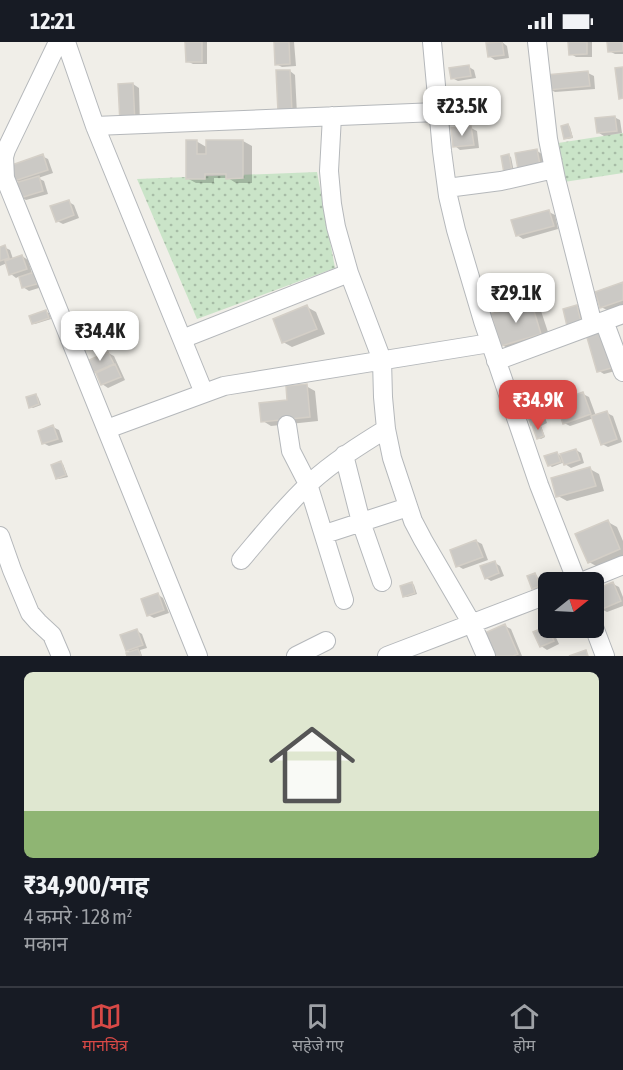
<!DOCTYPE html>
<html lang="hi">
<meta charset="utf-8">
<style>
body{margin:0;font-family:"Asap Condensed","Noto Sans Devanagari",sans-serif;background:#242831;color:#f1f3f6;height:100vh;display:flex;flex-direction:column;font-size:22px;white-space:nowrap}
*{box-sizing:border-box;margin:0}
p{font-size:20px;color:#9ea1a6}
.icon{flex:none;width:33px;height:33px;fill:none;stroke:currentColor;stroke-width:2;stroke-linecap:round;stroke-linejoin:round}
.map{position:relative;height:614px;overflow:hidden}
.details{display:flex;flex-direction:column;background:#171b24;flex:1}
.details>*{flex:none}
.needle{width:39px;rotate:72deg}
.buttons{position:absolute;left:538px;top:530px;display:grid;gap:12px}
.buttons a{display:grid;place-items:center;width:66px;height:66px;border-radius:9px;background:#171b24;box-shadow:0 3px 15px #0003;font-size:30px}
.price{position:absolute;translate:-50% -51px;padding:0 14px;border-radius:12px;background:#fff;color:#222;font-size:20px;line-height:39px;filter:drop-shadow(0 2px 3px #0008)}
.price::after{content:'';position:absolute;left:50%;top:36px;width:18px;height:14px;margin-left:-9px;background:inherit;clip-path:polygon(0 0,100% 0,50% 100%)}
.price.active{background:#d84946;color:#fff}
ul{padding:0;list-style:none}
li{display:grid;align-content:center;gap:12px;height:318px;padding:0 24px}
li+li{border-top:2px solid #363941}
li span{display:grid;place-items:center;height:186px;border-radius:9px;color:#555}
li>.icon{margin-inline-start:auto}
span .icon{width:108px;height:108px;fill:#fffc;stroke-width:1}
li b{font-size:26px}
.status{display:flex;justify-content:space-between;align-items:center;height:42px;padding:0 30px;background:#171b24;direction:ltr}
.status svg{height:16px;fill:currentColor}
.tabs{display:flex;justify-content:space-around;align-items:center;height:84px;border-top:2px solid #363941;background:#171b24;font-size:16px;color:#9ea1a6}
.tabs a{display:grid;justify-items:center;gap:3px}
.tabs .active{color:#d84946}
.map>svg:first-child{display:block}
.park{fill:url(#park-dots)}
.shadow{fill:#0003}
.building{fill:#cbc9c5;stroke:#d4cfc7;stroke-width:1.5}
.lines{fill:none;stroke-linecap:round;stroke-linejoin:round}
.minor-casing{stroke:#b5b8bb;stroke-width:20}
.minor{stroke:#fff;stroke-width:18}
</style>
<div class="status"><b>12:21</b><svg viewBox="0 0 49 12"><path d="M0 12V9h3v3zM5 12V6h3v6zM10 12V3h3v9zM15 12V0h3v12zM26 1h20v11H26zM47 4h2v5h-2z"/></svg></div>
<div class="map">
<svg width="623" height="614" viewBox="0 0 623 614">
<defs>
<pattern id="park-dots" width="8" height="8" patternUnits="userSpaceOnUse" patternTransform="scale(1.5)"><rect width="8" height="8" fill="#cae4c8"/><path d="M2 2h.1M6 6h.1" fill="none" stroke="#a7bca6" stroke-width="1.8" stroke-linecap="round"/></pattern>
</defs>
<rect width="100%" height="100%" fill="#f0eee8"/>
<path class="park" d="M623,91v40l-59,9 -6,-39z
M317,130l18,96 -138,51 -60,-140z"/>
<path class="shadow" d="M187,0h20v22h-14l-6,-3z
M275,0h19l2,24 -14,1 -6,-3z
M502,0l5,4 2,12 -14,2 -6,-4z
M570,0h22v15h-16l-5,-3z
M609,0h14v12h-8l-6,-3z
M469,25l5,3 2,8 -18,3 -6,-3z
M290,29l5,4 2,39 -18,-3z
M588,31l6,3 1,13 -40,3 -6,-3z
M133,42l6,4 1,37h-13z
M485,49l5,3 3,14 -21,5 -6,-3z
M614,75l6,3 2,13 -18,3 -5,-3z
M568,83l2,2 3,11 -6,1 -2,-1z
M471,86l6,3 2,17 -19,2 -5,-4z
M196,99l12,7 35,-7 9,5v37h-16l-8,-5h-14v5h-18l-9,-5z
M537,109l5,3 3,13 -20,4z
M42,114l6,3 5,14 -15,5 6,3 4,13 -22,6 -5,-3v-14l-6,-3z
M509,114l2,1 3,15 -6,1z
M69,160l5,3 5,13 -16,6 -6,-3z
M549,170l6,3 3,14 -35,10 -6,-4z
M4,205l6,3 3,9 9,-3 6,4 4,13 7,4 3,10 -13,4 -6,-4 -3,-11 -4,2 -5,-4 -4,-11 -7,3v-18z
M623,242v21l-16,5 -6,-3z
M531,261l9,5 10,30 -39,12 -9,-5z
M307,265l9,5 9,22 -33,13 -9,-5z
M576,265l6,3 3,10 -14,3z
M46,270l3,1 2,6 -16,5 -2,-1z
M608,291l11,37 -15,4 -5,-3z
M108,311l6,3 11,24 -17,8 -6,-4 -5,-10 -3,-2z
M306,344l9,5 3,30 -47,5 -8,-5 26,-19z
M583,352l6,3 7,19 11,-3 6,3 9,26 -14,5 -6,-3 -8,-26 -24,8 -6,-3z
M36,354l2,1 3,8 -8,3 -2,-1z
M536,363l6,4 5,14 -6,3 4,11 -4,2 -3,-1 -6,-14z
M53,385l6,3 4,12 -14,4 -6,-3z
M576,408l5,3 3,10 -13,5 -6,-4v-2l-13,5 -3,-2 8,-11 6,3z
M61,421l2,1 5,13 -9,2 -2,-1z
M590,427l9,5 5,17 -37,10 -9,-5z
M608,480l9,5 6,14v16l-25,10 -9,-5z
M476,499l6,3 6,16 -25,9 -5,-3z
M495,521l5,3 4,10 -13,5 -5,-3z
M535,532l2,2 5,11 -7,3 -2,-2z
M412,541l2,2 3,9 -10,3 -3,-1z
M613,542l6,3 4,10v9l-16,6 -6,-3 -7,-17z
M157,552l6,4 6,15 -15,5 -6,-3z
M505,584l6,3 11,27h-26l-9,-22z
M547,585l6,4 6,13 -12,6 -6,-4z
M137,589l5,3 5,14 -7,2 2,6h-13l-1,-2 4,-1 -5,-3z"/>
<path class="building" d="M185,0h17v20h-16z
M274,0h15l1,22 -15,1z
M502,0l2,13 -16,2 -2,-14z
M568,0h19v12l-18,1z
M607,0h16v9l-15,1z
M469,23l2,11 -20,3 -2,-11z
M623,25v31l-4,1 -4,-31z
M276,28h14l2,42h-14z
M588,29l2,15 -42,4 -2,-15z
M133,41l2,40h-15l-2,-39z
M485,48l3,16 -23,5 -4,-16z
M615,74l2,15 -20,2 -2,-15z
M568,82l4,13 -8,2 -3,-13z
M471,84l3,19 -21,2 -2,-19z
M186,98h11v14h9v-14h37v38l-17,1v-5h-21v5h-19z
M537,107l3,16 -22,4 -3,-16z
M43,112l5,16 -34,11 -5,-15z
M509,112l3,17 -8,2 -3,-17z
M39,134l4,15 -23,7 -5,-15z
M69,158l5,15 -18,7 -6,-16z
M549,168l5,16 -38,10 -5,-16z
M5,203l4,13 -9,3v-14z
M22,213l5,14 -18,6 -4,-14z
M34,230l3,12 -15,4 -3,-11z
M623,240v18l-23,8 -5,-16z
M531,259l10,33 -40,12 -10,-32z
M307,263l10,24 -35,14 -9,-24z
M577,263l4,17 -14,4 -4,-17z
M46,268l3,8 -17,6 -3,-8z
M603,287l12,38 -18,5 -11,-38z
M108,310l6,12 -21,9 -6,-12z
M115,322l6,13 -20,8 -5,-12z
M307,342l3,33 -49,5 -2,-19 28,-3 -1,-14z
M583,350l8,22 -28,10 -7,-22z
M36,352l3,10 -10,4 -3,-11z
M536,362l6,16 -11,5 -6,-17z
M607,369l10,28 -16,6 -10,-29z
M539,381l5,13 -7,3 -5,-14z
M53,383l5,14 -16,5 -4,-13z
M576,407l4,11 -16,5 -4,-11z
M557,410l4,10 -13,4 -4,-10z
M61,419l5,14 -10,4 -5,-14z
M590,425l6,19 -40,11 -5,-19z
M608,478l12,29 -32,14 -13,-29z
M476,498l7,17 -27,10 -6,-17z
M495,519l4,12 -14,6 -5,-13z
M535,531l5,13 -8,3 -5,-13z
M412,540l3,11 -12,4 -3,-11z
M613,540l8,19 -21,9 -6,-14v-6z
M158,551l6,17 -17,6 -6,-17z
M505,582l13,30 -5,2h-19l-9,-23z
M547,584l7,15 -14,6 -7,-15z
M137,587l6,16 -17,6 -6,-16z
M138,607l3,7h-14l-1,-3z
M586,608l2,6h-19z"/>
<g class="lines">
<g class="minor-casing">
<path id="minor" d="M58,0l-52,108 -2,7 1,21 193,478
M66,0l29,84 109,267
M432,0l10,109 6,45 8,34 27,91 56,164 38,97
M537,0l11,97 8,40 37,146
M332,74l-3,55 3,33 4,23 13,46 33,87 1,37 3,32 6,29 21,63 10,19 49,84 14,32
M95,84l342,-14
M447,146l54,-7 53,-12
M604,279l19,51
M182,297l167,-66
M496,319l127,-47
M287,383l4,26 17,33 36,116
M107,387l117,-43 266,-43
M344,413l17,67 21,60
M325,492l83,-27
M0,494l12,34 18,43 8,9 14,13 9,21
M241,518c22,-26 44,-54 69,-77 23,-21 50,-38 76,-54
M581,540l42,-17
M594,585l11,29
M296,614l30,-15
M387,614l162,-62"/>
</g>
<use href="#minor" class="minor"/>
</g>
</svg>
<div class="buttons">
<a><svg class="needle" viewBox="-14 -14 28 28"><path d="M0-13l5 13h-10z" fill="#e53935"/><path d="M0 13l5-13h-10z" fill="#9ea1a6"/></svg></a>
</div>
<b class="price" style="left:462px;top:95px">₹23.5K</b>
<b class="price" style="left:516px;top:282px">₹29.1K</b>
<b class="price" style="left:100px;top:320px">₹34.4K</b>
<b class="price active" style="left:538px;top:389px">₹34.9K</b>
</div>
<section class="details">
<ul>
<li><span style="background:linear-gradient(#dfe7d0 75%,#8fb573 0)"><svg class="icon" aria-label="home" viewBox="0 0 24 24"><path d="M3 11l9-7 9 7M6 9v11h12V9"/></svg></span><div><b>₹34,900/माह</b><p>4 कमरे · 128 m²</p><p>मकान</p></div></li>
</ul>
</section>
<nav class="tabs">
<a class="active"><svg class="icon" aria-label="map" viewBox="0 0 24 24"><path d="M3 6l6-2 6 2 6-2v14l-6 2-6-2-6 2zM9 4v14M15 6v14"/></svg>मानचित्र</a>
<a><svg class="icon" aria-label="saved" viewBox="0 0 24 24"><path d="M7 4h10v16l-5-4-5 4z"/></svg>सहेजे गए</a>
<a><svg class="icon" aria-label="home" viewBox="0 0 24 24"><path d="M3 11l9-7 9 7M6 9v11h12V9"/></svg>होम</a>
</nav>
